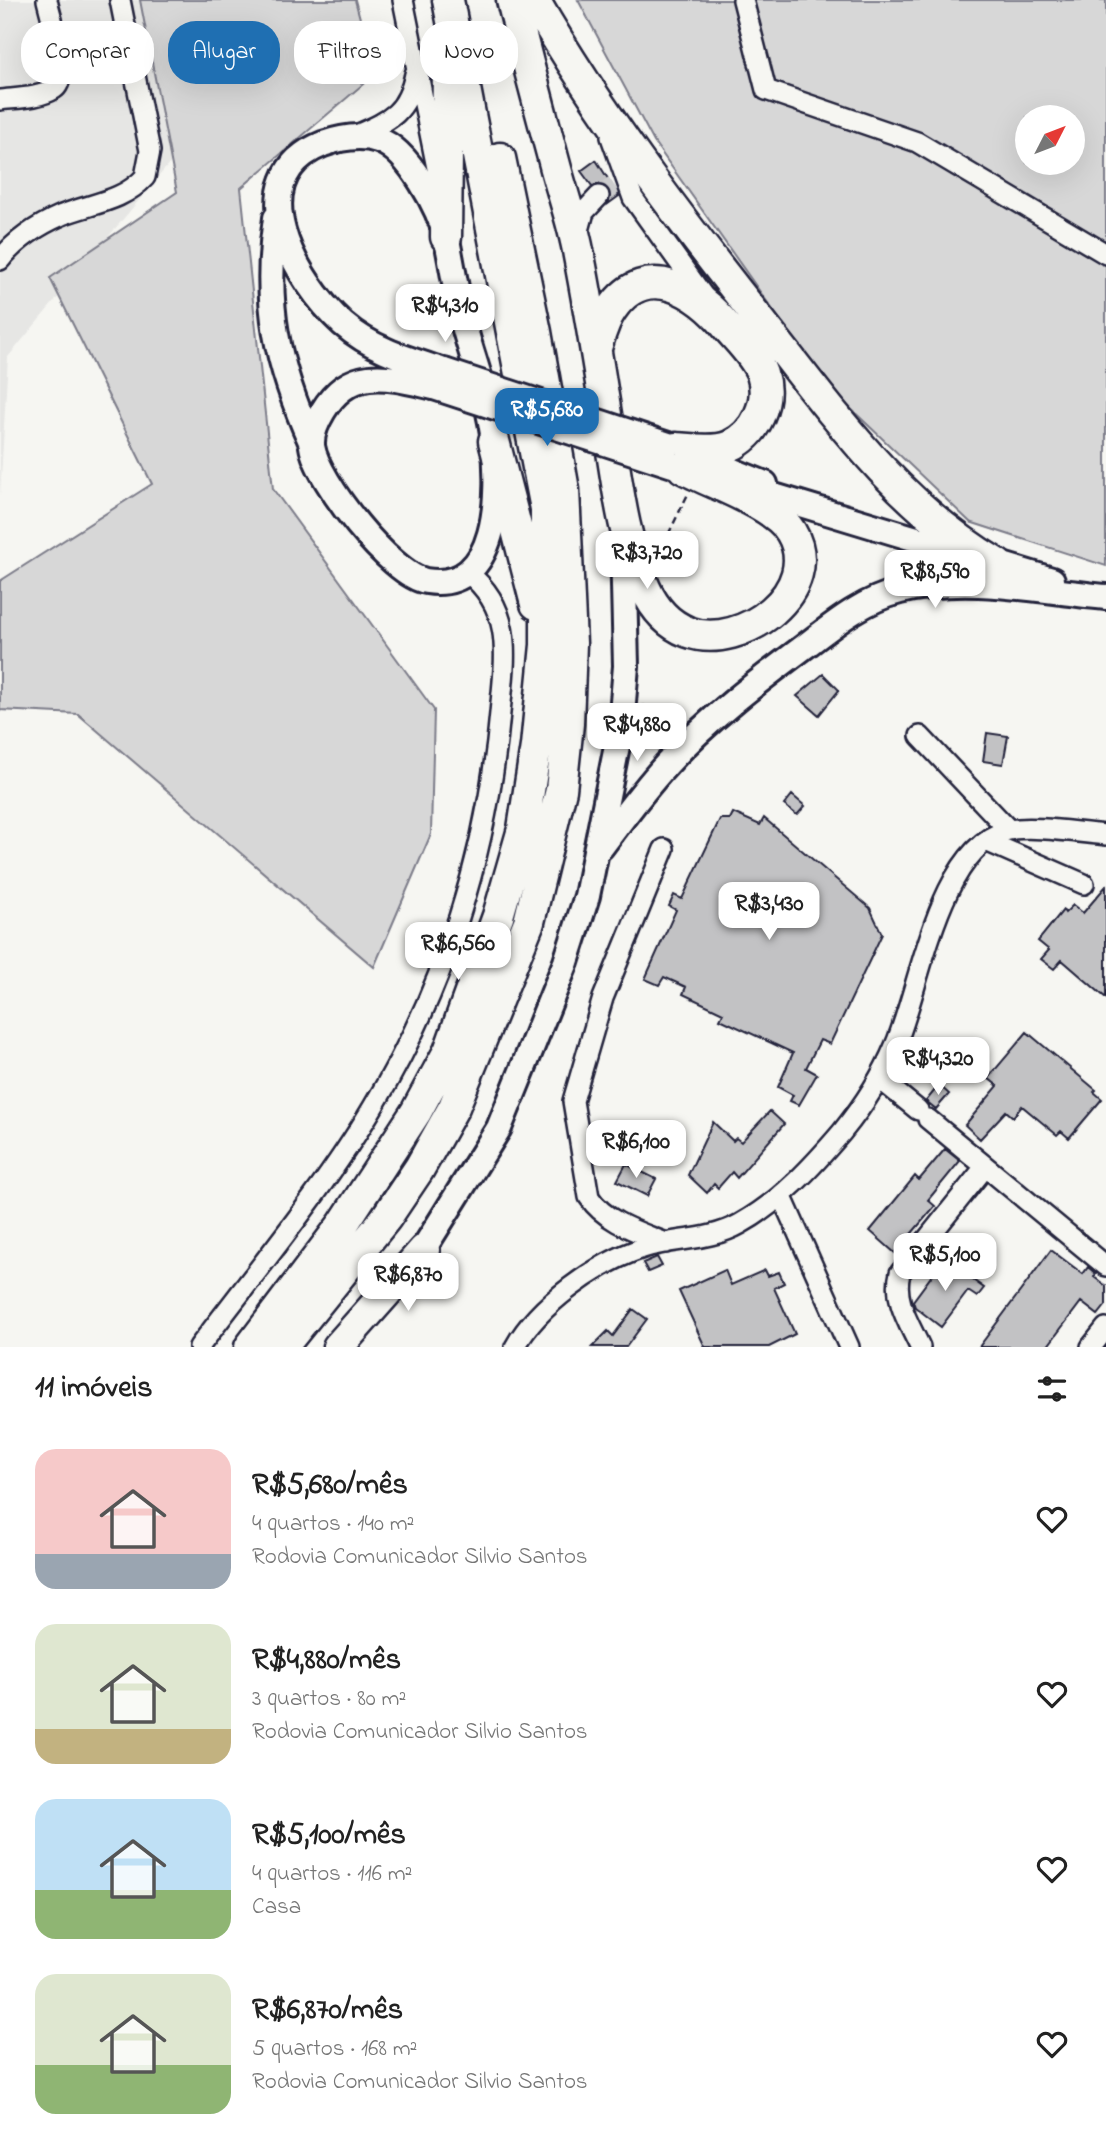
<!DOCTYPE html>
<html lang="pt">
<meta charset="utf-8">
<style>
body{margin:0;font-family:"Indie Flower",sans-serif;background:#f6f6f6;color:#222;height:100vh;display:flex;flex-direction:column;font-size:26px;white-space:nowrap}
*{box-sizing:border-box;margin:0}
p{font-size:23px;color:#767676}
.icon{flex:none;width:38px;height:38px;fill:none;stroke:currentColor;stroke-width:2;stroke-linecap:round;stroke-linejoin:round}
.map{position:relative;height:1347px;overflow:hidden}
.sheet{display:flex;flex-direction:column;background:#fff;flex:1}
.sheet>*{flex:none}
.guide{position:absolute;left:21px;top:21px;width:700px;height:63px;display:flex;gap:14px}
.needle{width:46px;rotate:48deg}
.controls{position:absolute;left:1015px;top:105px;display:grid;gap:14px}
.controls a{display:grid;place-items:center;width:70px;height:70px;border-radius:50%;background:#fff;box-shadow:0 7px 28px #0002;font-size:35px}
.price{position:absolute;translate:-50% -60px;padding:0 16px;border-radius:14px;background:#fff;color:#222;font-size:23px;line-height:46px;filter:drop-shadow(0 2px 4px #0008)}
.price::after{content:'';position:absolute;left:50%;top:42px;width:21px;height:16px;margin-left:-10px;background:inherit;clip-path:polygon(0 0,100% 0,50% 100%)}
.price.selected{background:#1f6fb2;color:#fff}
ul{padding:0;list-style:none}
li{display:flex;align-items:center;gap:21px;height:175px;padding:0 35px}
li span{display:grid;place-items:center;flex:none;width:196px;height:140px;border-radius:21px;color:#555}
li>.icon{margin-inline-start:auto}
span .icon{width:84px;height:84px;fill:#fffc;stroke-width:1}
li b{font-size:30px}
h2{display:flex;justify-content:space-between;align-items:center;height:84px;padding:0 35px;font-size:30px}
.pill{padding:0 24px;border-radius:28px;background:#fff;box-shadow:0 7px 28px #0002;font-size:24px;line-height:63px}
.pill.selected{background:#1f6fb2;color:#fff}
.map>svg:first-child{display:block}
.built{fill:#e6e6e4}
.green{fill:#d7d7d7;stroke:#7c7c89;stroke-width:2;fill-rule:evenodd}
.building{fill:#c2c2c4;stroke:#22223b;stroke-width:2}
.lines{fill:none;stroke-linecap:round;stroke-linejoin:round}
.minor-tunnel{stroke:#cccccd;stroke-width:19;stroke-dasharray:19 10;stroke-linecap:butt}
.minor-casing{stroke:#22223b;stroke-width:24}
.major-casing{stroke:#22223b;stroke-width:30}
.highway-casing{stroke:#22223b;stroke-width:35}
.path{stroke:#22223b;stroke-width:2.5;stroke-dasharray:7 5;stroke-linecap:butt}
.minor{stroke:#f6f6f2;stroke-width:19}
.major{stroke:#f6f6f2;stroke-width:24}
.highway{stroke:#f6f6f2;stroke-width:30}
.major-bridge-casing{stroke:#22223b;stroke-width:30;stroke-linecap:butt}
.major-bridge{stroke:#f6f6f2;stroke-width:24}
</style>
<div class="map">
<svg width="1106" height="1347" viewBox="0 0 1106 1347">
<rect width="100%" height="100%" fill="#f6f6f2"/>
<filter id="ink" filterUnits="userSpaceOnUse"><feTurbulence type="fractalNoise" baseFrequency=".0143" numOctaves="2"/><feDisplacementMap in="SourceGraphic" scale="14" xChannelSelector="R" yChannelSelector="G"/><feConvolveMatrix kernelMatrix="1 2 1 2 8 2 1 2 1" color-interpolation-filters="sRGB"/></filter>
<g filter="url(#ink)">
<path class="built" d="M0,0h178l17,133 -187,224 -8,139z"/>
<path class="green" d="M140,0h215l20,74 -134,114 32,301 161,221 -3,124 -57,133 -296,-253 -78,-4v-129l152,-97 -102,-206 127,-86z
M578,0h528v566l-136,-44 -144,-137 -172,-243zM1027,117h46v46h-46z"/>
<path class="building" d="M596,160l23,36 -11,8 3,-11 -3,-5 -7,-4 -9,2 -11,-15z
M823,674l16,16 -20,25 -22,-19z
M987,733l21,3 -5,28 -20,-3z
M792,795l13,11 -8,9 -13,-10z
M733,813l27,12 4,-7 106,90 12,26 -52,110 -10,-4 -14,28 11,6 -18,31 -9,-4 3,-6 -15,-8 15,-34 -73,-34 3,-6 -40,-19 3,-7 -22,-10 -5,8 -14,-6 31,-69 -7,-4 5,-11 8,4 38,-80h10z
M1106,886v112l-44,-38 -8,9 -13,-10 8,-9 -11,-9 25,-31 2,3 8,-8 10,8z
M1027,1032l69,58 -2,2 8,7 -33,39 -8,-7 -4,4 -35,-29 -9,11 -7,-6 -26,28 -15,-14 33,-39 -10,-8z
M939,1085l10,9 -13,15 -10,-8z
M770,1111l14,13 -47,54 -5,-6 -14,16 -4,-4 -7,9 -19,-18 25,-53 20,19 3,-3 5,4z
M945,1149l15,12 -32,39 7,6 -40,47 -25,-22 45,-55 4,4z
M626,1164l30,15 -9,17 -30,-15z
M1051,1250l32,24 5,-7 8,7 -2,3 12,9v19l-8,10 -17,-13 -34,45h-68z
M657,1257l5,9 -14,6 -5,-9z
M944,1259l40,29 -7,9 -9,-6 -27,36 -26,-20 -2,-6z
M725,1270l6,15 34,-15 3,6 11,-4 5,11 -10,5 21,46 -26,13h-64l-26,-56z
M633,1309l14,10 -21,28h-34l16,-16 5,5z"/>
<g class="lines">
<path class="minor-tunnel" d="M599,196l15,-11"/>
<g class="minor-casing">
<path id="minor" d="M403,0l35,173
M743,0l23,90 151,52 189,112
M0,100c16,-2 40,-2 54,-11 17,-10 -3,-71 -7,-89
M352,137c36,-16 55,-22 63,-63
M611,137l22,61 71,99
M578,234l6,-22 15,-16
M0,260c16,-20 39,-35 62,-45 30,-12 60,-13 83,-38l5,-26 -30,-151
M920,736l88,93
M986,841l98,43
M664,849l-61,149 -30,103 16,96c16,25 50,35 77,46
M880,1079l38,31
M928,1119l178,147
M781,1195l68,152
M199,1347c57,-76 126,-159 174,-240 72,-119 115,-256 127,-394 5,-55 15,-103 -33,-141
M515,1347c23,-42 82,-84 128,-99 32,-10 67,-7 97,-24 40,-22 73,-58 102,-92 21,-26 40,-55 53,-86 25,-57 43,-195 110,-215 21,-7 77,2 101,4
M920,1347c-11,-24 -27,-47 -20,-74l85,-106
M1091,1347l15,-19"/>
</g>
<g class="major-casing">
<path id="major" d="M276,218c-13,87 1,147 36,226
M434,387c-44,-10 -83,-23 -111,24 -6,10 -12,23 -11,35 5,35 80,130 114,135 74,12 74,-91 68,-139 -4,-39 -20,-78 -30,-116 -7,-28 -11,-57 -17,-86 -7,-30 -38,-90 -69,-100 -18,-6 -38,-2 -55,4 -86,34 -27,138 20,180 30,26 64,35 101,47
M685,452l80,32
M741,486l311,94
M601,847c21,-28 42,-57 66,-83 40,-44 90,-82 137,-117 30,-23 59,-47 96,-56 66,-17 140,0 206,6
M414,1264l85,-136 67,-166 21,-66 34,-170 5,-60 -3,-122"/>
</g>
<g class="highway-casing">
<path id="highway" d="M512,0c14,57 29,113 44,169 8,29 18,58 23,87 12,61 21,122 31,183 8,50 14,102 35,149 9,20 22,36 43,44 54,20 137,-43 103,-100 -16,-28 -79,-48 -108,-64
M534,0c67,116 149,223 232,328 69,88 133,178 231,236
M446,237l2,-169
M596,348c4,-13 8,-28 16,-39 34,-51 87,-17 115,18 12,14 29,30 35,47 9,28 -6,60 -32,72 -15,7 -38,3 -54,2
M494,441l42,163
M250,1347l93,-123 73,-112 33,-61 49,-135 25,-87 13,-83 10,-101v-136l-98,-509
M282,1347l104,-129 33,-49 35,-62 75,-185 32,-132 7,-66 3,-81 -7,-153 -28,-158 -36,-174
M338,1347l86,-97"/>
</g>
<path class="path" d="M663,570l6,-37 19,-39
M643,705l10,24 15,4"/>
<use href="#minor" class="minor"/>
<use href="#major" class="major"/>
<use href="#highway" class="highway"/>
<g class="major-bridge-casing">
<path id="major-bridge" d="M444,371l224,74
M434,387l239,78"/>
</g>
<use href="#major-bridge" class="major-bridge"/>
</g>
</g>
</svg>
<div class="controls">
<a><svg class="needle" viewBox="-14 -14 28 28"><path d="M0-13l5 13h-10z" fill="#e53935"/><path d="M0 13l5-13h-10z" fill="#767676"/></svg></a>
</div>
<b class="price" style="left:445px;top:344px">R$4,310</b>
<b class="price selected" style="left:547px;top:448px">R$5,680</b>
<b class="price" style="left:647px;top:591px">R$3,720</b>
<b class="price" style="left:935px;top:610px">R$8,590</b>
<b class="price" style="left:637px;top:763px">R$4,880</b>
<b class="price" style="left:769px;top:942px">R$3,430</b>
<b class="price" style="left:458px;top:982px">R$6,560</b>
<b class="price" style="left:938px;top:1097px">R$4,320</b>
<b class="price" style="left:636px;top:1180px">R$6,100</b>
<b class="price" style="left:945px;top:1293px">R$5,100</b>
<b class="price" style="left:408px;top:1313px">R$6,870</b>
<div class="guide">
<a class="pill">Comprar</a>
<a class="pill selected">Alugar</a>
<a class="pill">Filtros</a>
<a class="pill">Novo</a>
</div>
</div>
<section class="sheet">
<h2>11 imóveis<svg class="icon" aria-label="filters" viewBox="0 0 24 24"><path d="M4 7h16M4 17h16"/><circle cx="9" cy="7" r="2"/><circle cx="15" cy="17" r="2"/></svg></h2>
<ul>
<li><span style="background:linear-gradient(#f6c9c9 75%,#9aa5b1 0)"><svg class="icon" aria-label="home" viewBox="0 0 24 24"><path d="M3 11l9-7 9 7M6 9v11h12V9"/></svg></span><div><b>R$5,680/mês</b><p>4 quartos · 140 m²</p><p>Rodovia Comunicador Silvio Santos</p></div><svg class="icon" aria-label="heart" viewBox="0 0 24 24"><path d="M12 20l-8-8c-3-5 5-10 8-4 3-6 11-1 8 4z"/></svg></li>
<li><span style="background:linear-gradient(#dfe7d0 75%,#c2b280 0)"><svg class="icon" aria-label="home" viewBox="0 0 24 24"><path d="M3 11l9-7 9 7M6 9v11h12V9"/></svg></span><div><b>R$4,880/mês</b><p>3 quartos · 80 m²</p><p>Rodovia Comunicador Silvio Santos</p></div><svg class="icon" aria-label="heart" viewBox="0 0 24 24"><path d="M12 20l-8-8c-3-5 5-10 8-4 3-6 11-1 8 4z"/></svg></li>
<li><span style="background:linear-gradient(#bfe0f5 65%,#8fb573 0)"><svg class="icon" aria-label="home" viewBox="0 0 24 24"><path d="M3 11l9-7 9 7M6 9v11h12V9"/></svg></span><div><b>R$5,100/mês</b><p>4 quartos · 116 m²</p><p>Casa</p></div><svg class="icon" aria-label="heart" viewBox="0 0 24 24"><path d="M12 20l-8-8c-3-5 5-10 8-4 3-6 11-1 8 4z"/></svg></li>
<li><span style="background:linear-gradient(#dfe7d0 65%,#8fb573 0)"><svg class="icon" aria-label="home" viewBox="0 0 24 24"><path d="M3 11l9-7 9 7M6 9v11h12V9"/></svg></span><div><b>R$6,870/mês</b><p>5 quartos · 168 m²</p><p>Rodovia Comunicador Silvio Santos</p></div><svg class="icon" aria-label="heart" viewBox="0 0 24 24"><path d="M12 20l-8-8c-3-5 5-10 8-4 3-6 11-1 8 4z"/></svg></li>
</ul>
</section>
